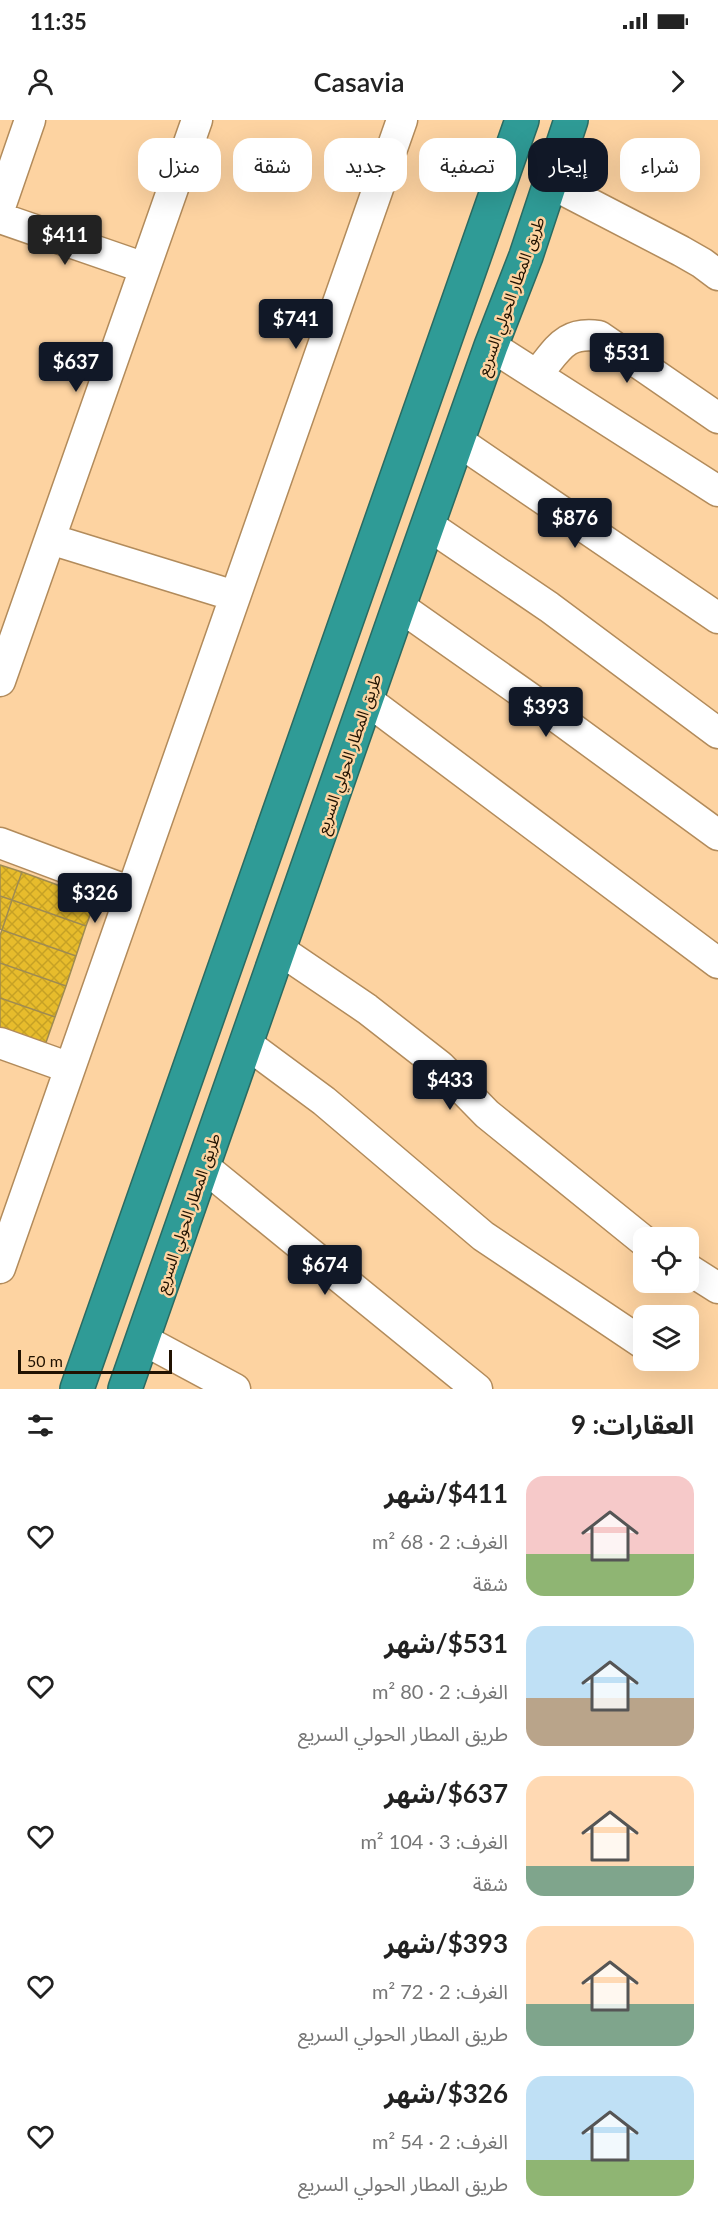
<!DOCTYPE html>
<html lang="ar">
<meta charset="utf-8">
<style>
body{margin:0;font-family:Lato,"Noto Sans Arabic",sans-serif;background:#f6f6f6;color:#222;direction:rtl;height:100vh;display:flex;flex-direction:column;font-size:22px;white-space:nowrap}
*{box-sizing:border-box;margin:0}
p{font-size:20px;color:#767676}
.icon{flex:none;width:33px;height:33px;fill:none;stroke:currentColor;stroke-width:2;stroke-linecap:round;stroke-linejoin:round}
.map{position:relative;height:1269px;overflow:hidden;direction:ltr}
.details{display:flex;flex-direction:column;background:#fff;flex:1}
.details>*{flex:none}
.banner{position:absolute;left:18px;top:18px;width:682px;height:54px;direction:rtl;display:flex;gap:12px}
.buttons{position:absolute;left:633px;top:1107px;display:grid;gap:12px}
.buttons a{display:grid;place-items:center;width:66px;height:66px;border-radius:12px;background:#fff;box-shadow:0 6px 24px #0002;font-size:30px}
.scale{position:absolute;left:18px;bottom:15px;width:154px;box-sizing:border-box;padding-left:6px;border:3px solid #211201;border-top:0;font-size:16px;line-height:21px;white-space:nowrap;color:#211201;-webkit-text-stroke:4px #fdd3a1;paint-order:stroke}
.price{position:absolute;translate:-50% -51px;padding:0 14px;border-radius:6px;background:#111827;color:#fff;font-size:20px;line-height:39px;filter:drop-shadow(0 2px 3px #0008)}
.price::after{content:'';position:absolute;left:50%;top:36px;width:18px;height:14px;margin-left:-9px;background:inherit;clip-path:polygon(0 0,100% 0,50% 100%)}
.price.active{background:#222;color:#fff}
ul{padding:0;list-style:none}
li{display:flex;align-items:center;gap:18px;height:150px;padding:0 24px}
li span{display:grid;place-items:center;flex:none;width:168px;height:120px;border-radius:18px;color:#555}
li>.icon{margin-inline-start:auto}
span .icon{width:72px;height:72px;fill:#fffc;stroke-width:1}
li b{font-size:26px}
h2{display:flex;justify-content:space-between;align-items:center;height:72px;padding:0 24px;font-size:26px}
.pill{padding:0 21px;border-radius:18px;background:#fff;box-shadow:0 6px 24px #0002;font-size:21px;line-height:54px}
.pill.active{background:#111827;color:#fff}
.status{display:flex;justify-content:space-between;align-items:center;height:42px;padding:0 30px;background:#fff;direction:ltr}
.status svg{height:16px;fill:currentColor}
header{display:flex;justify-content:space-between;align-items:center;height:78px;padding:0 24px;background:#fff;font-size:27px;font-weight:600}
.map>svg:first-child{display:block}
.building{fill:url(#building-cross-hatch);stroke:#9f8b52;stroke-width:1.5}
.lines{fill:none;stroke-linecap:round;stroke-linejoin:round}
.minor-casing{stroke:#b28b5b;stroke-width:33}
.highway-casing{stroke:#2a6b62;stroke-width:36}
.minor{stroke:#fff;stroke-width:30}
.highway{stroke:#2f9b96;stroke-width:33}
.labels{text-anchor:middle;dominant-baseline:central;stroke-width:5;stroke-linejoin:round;paint-order:stroke}
.street-label{font-size:16px;fill:#211201;stroke:#fdd3a1}
</style>
<div class="status"><b>11:35</b><svg viewBox="0 0 49 12"><path d="M0 12V9h3v3zM5 12V6h3v6zM10 12V3h3v9zM15 12V0h3v12zM26 1h20v11H26zM47 4h2v5h-2z"/></svg></div>
<header><svg class="icon" aria-label="forward" viewBox="0 0 24 24"><path d="M9 5l7 7-7 7"/></svg>Casavia<svg class="icon" aria-label="person" viewBox="0 0 24 24"><circle cx="12" cy="8" r="4"/><path d="M4 21q1-7 8-7t8 7"/></svg></header>
<div class="map">
<svg width="718" height="1269" viewBox="0 0 718 1269">
<defs>
<pattern id="building-cross-hatch" width="8" height="8" patternUnits="userSpaceOnUse" patternTransform="scale(1.5)"><rect width="8" height="8" fill="#e7bc2c"/><path d="M0 0l8 8M0 8l8-8" fill="none" stroke="#c6a125"/></pattern>
</defs>
<rect width="100%" height="100%" fill="#fdd3a1"/>
<path class="building" d="M0,745l22,7 -10,28 -12,-4z
M22,752l74,27 -10,27 -74,-26z
M0,776l12,4 -10,30 -2,-1z
M12,780l74,26 -10,30 -74,-26z
M2,810l74,26 -10,30 -66,-23v-28z
M0,843l66,23 -11,31 -55,-19z
M0,878l55,19 -11,31 -44,-15z"/>
<g class="lines">
<g class="minor-casing">
<path id="minor" d="M550,63l131,68 21,12 16,12
M0,87l30,-87
M0,98l145,50
M491,226l227,145
M537,254c21,-24 27,-43 62,-38l119,82
M458,321l260,177
M428,405l121,82 169,126
M50,419l185,57
M399,486l159,112 160,117
M0,561l197,-561
M367,580l351,263
M0,723l131,49
M280,830l87,59 73,57 47,48 157,127
M0,923l70,25
M247,924l77,57 159,135 161,108
M203,1046l274,223
M0,1148l402,-1148
M688,1149l30,19
M142,1219l93,50"/>
</g>
<g class="highway-casing">
<path id="highway" d="M77,1269l445,-1269
M125,1269l274,-783 92,-260 35,-90 45,-136"/>
</g>
<use href="#minor" class="minor"/>
<use href="#highway" class="highway"/>
</g>
<g class="labels">
<g class="street-label">
<text transform="translate(510 176) rotate(-70)">طريق المطار الحولي السريع</text>
<text transform="translate(348 634) rotate(-71)">طريق المطار الحولي السريع</text>
<text transform="translate(187 1093) rotate(-71)">طريق المطار الحولي السريع</text>
</g>
</g>
</svg>
<div class="buttons">
<a><svg class="icon" aria-label="locate" viewBox="0 0 24 24"><circle cx="12" cy="12" r="6"/><path d="M12 2v4M12 18v4M2 12h4M18 12h4"/></svg></a>
<a><svg class="icon" aria-label="layers" viewBox="0 0 24 24"><path d="M12 4l9 5-9 5-9-5zM3 14l9 5 9-5"/></svg></a>
</div>
<div class="scale">50 m</div>
<b class="price active" style="left:65px;top:146px">$411</b>
<b class="price" style="left:296px;top:230px">$741</b>
<b class="price" style="left:627px;top:264px">$531</b>
<b class="price" style="left:76px;top:273px">$637</b>
<b class="price" style="left:575px;top:429px">$876</b>
<b class="price" style="left:546px;top:618px">$393</b>
<b class="price" style="left:95px;top:804px">$326</b>
<b class="price" style="left:450px;top:991px">$433</b>
<b class="price" style="left:325px;top:1176px">$674</b>
<div class="banner">
<a class="pill">شراء</a>
<a class="pill active">إيجار</a>
<a class="pill">تصفية</a>
<a class="pill">جديد</a>
<a class="pill">شقة</a>
<a class="pill">منزل</a>
</div>
</div>
<section class="details">
<h2>العقارات: 9<svg class="icon" aria-label="filters" viewBox="0 0 24 24"><path d="M4 7h16M4 17h16"/><circle cx="9" cy="7" r="2"/><circle cx="15" cy="17" r="2"/></svg></h2>
<ul>
<li><span style="background:linear-gradient(#f6c9c9 65%,#8fb573 0)"><svg class="icon" aria-label="home" viewBox="0 0 24 24"><path d="M3 11l9-7 9 7M6 9v11h12V9"/></svg></span><div><b>$411/شهر</b><p>الغرف: 2 · 68 m²</p><p>شقة</p></div><svg class="icon" aria-label="heart" viewBox="0 0 24 24"><path d="M12 20l-8-8c-3-5 5-10 8-4 3-6 11-1 8 4z"/></svg></li>
<li><span style="background:linear-gradient(#bfe0f5 60%,#b9a48a 0)"><svg class="icon" aria-label="home" viewBox="0 0 24 24"><path d="M3 11l9-7 9 7M6 9v11h12V9"/></svg></span><div><b>$531/شهر</b><p>الغرف: 2 · 80 m²</p><p>طريق المطار الحولي السريع</p></div><svg class="icon" aria-label="heart" viewBox="0 0 24 24"><path d="M12 20l-8-8c-3-5 5-10 8-4 3-6 11-1 8 4z"/></svg></li>
<li><span style="background:linear-gradient(#ffd9b3 75%,#7fa58c 0)"><svg class="icon" aria-label="home" viewBox="0 0 24 24"><path d="M3 11l9-7 9 7M6 9v11h12V9"/></svg></span><div><b>$637/شهر</b><p>الغرف: 3 · 104 m²</p><p>شقة</p></div><svg class="icon" aria-label="heart" viewBox="0 0 24 24"><path d="M12 20l-8-8c-3-5 5-10 8-4 3-6 11-1 8 4z"/></svg></li>
<li><span style="background:linear-gradient(#ffd9b3 65%,#7fa58c 0)"><svg class="icon" aria-label="home" viewBox="0 0 24 24"><path d="M3 11l9-7 9 7M6 9v11h12V9"/></svg></span><div><b>$393/شهر</b><p>الغرف: 2 · 72 m²</p><p>طريق المطار الحولي السريع</p></div><svg class="icon" aria-label="heart" viewBox="0 0 24 24"><path d="M12 20l-8-8c-3-5 5-10 8-4 3-6 11-1 8 4z"/></svg></li>
<li><span style="background:linear-gradient(#bfe0f5 70%,#8fb573 0)"><svg class="icon" aria-label="home" viewBox="0 0 24 24"><path d="M3 11l9-7 9 7M6 9v11h12V9"/></svg></span><div><b>$326/شهر</b><p>الغرف: 2 · 54 m²</p><p>طريق المطار الحولي السريع</p></div><svg class="icon" aria-label="heart" viewBox="0 0 24 24"><path d="M12 20l-8-8c-3-5 5-10 8-4 3-6 11-1 8 4z"/></svg></li>
</ul>
</section>
